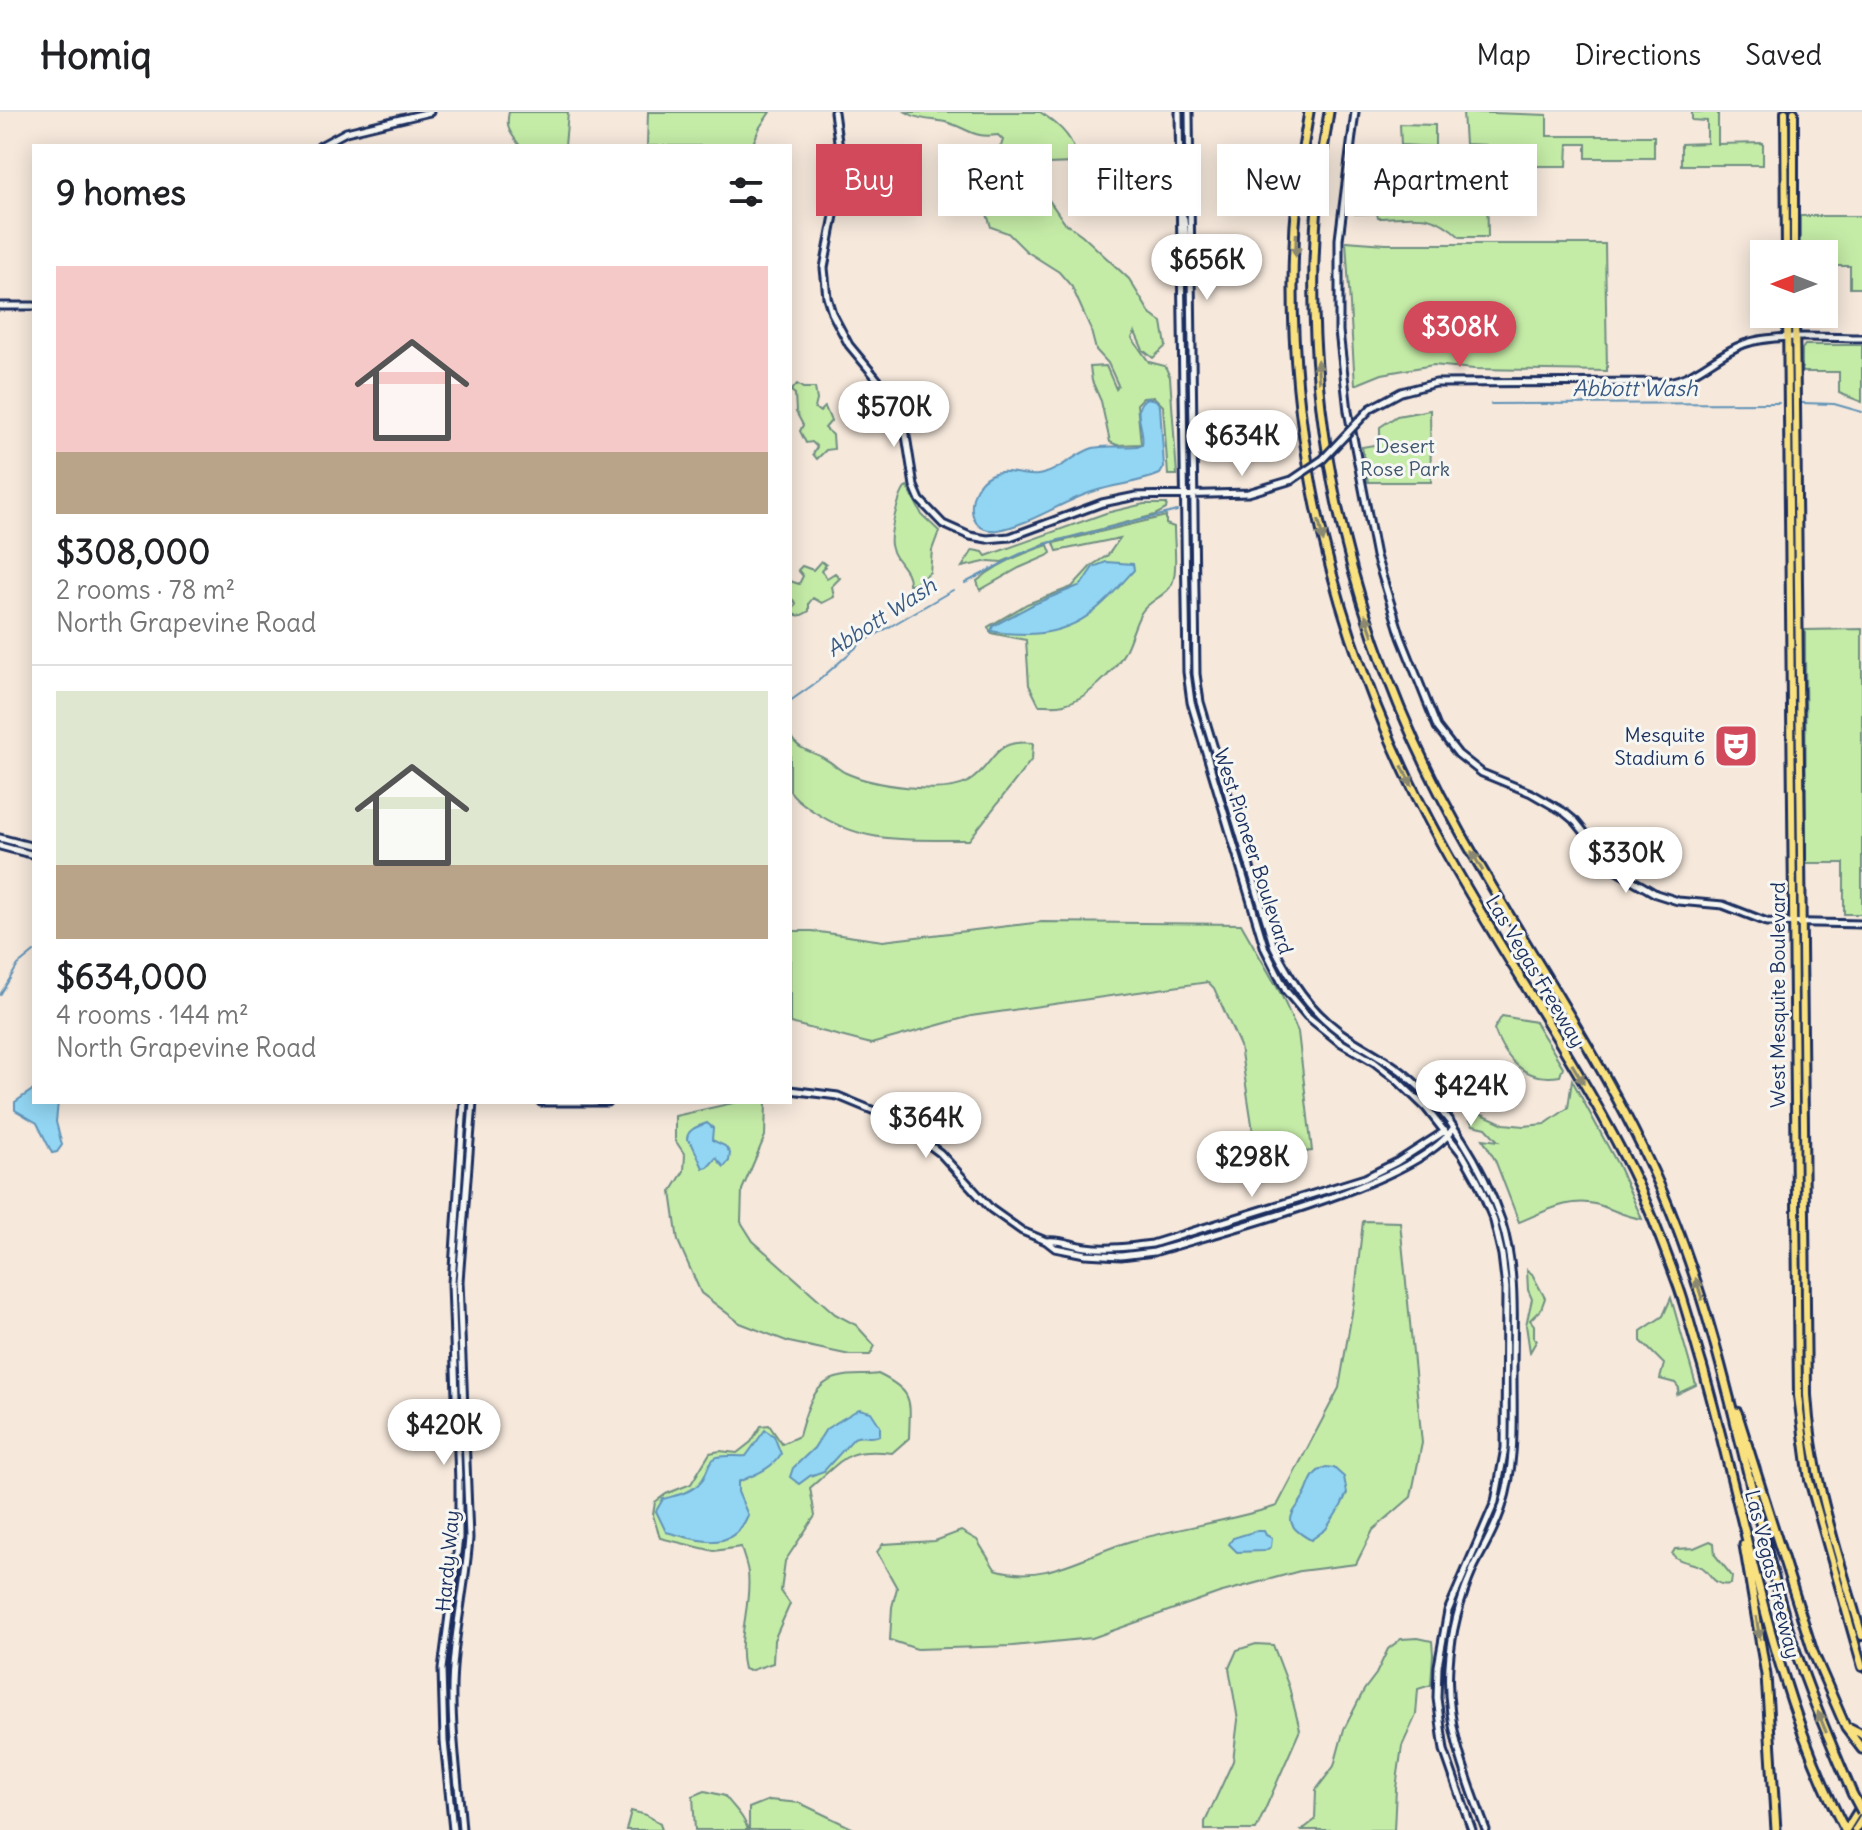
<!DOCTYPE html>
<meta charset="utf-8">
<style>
body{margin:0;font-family:Delius,sans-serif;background:#f2f2f2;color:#202124;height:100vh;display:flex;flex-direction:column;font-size:30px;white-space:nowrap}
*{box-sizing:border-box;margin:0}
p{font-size:26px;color:#757577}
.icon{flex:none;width:44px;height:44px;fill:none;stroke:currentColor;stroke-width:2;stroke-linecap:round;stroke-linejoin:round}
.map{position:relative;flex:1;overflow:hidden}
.panel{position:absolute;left:32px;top:32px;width:760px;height:960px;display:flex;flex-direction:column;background:#fff;border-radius:0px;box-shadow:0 4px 20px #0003}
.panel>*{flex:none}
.hud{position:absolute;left:816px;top:32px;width:760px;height:72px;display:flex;gap:16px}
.needle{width:52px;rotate:270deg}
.controls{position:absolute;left:1750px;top:128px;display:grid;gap:16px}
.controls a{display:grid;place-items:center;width:88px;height:88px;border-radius:0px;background:#fff;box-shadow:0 4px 20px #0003;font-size:40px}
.price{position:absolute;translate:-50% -68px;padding:0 18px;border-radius:28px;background:#fff;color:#222;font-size:26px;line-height:52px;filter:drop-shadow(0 2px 4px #0008)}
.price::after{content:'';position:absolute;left:50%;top:48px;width:24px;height:18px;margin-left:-12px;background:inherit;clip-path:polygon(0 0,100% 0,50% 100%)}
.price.on{background:#d1495b;color:#fff}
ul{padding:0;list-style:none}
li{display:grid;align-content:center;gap:16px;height:424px;padding:0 24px}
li+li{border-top:2px solid #e0e0e0}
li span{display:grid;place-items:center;height:248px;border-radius:0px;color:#555}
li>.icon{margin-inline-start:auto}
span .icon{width:144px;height:144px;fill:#fffc;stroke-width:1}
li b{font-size:34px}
h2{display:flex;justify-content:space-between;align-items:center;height:96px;padding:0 24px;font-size:34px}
.tag{padding:0 28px;border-radius:0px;background:#fff;box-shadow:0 4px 20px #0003;font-size:28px;line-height:72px}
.tag.on{background:#d1495b;color:#fff}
header{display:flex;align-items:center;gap:48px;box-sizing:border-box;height:112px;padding:0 40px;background:#fff;border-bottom:2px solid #e0e0e0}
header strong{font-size:38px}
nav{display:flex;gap:44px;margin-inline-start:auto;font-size:28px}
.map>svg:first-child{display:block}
.green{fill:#c5eca7;stroke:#708e82;stroke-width:2}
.water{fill:#92d6f3;stroke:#6293b7;stroke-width:2}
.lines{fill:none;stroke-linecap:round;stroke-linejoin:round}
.stream{stroke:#6293b7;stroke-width:2}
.secondary-casing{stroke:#1b2f5e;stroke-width:11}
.primary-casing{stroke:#1b2f5e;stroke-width:12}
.highway-casing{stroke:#1b2f5e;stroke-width:13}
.secondary{stroke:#f6f6f2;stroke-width:5}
.primary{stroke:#fae180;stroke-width:6}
.highway{stroke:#fae180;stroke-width:7}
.secondary-bridge-casing{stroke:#1b2f5e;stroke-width:11;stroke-linecap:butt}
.highway-bridge-casing{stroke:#1b2f5e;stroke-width:13;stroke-linecap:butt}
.secondary-bridge{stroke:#f6f6f2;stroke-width:5}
.highway-bridge{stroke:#fae180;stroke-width:7}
.oneway{fill:#8a886f}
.labels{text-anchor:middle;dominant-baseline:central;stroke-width:6;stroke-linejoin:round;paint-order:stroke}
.park-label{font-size:20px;fill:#3d556d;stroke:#f6f6f2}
.poi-label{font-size:20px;fill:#1b2f5e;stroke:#f6f6f2;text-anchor:end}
.street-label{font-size:20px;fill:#1b2f5e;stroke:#f6f6f2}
.water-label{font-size:22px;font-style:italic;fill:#395983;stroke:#f6f6f2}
</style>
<header>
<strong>Homiq</strong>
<nav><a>Map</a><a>Directions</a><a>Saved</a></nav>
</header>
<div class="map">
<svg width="1862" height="1718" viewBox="0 0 1862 1718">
<rect width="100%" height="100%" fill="#f6e8db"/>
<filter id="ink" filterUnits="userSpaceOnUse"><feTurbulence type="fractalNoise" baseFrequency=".0125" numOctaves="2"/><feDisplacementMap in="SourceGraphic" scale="16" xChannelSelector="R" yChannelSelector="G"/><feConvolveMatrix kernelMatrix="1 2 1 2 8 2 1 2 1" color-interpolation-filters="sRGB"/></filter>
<g filter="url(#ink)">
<path class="green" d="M509,0h59l-3,34h-45c-9,-13 -15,-17 -11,-34z
M648,0h122l-10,15 -8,19h-105z
M906,0h134c17,11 39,29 35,51l-29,1 -25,-13 -5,13 26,26 22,32 18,13 47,44 22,36 11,7 4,24 -13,12 -10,-8 -8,-18 -3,6 17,24 16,4 5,11 7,98h-9l-5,-69 -9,-9 -11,1 -6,6 4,40 -24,1 -7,-3 -9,-41 -9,-20 -2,-14 16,-1 10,23 2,-4 -10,-22 -12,-13 -6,-23 -18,-40 -13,-15 -33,-21 -18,-18 -17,-6c-8,-24 -21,-68 10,-81l2,-6 -5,-5c-26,3 -27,-5 -49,-12 -15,-4 -29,-2 -43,-11z
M1463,0l84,3v21h107v22h-68v-14h-18l-1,22h-80l-1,-21 -21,-1z
M1692,0h26v32l45,-1v22h-82v-21l26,-1v-22l-15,-1z
M1400,12l35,1v22l-34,-2z
M1461,43l26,26 1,56h-28c-29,-27 -45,-20 -82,-19l-1,-5 -22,1v-32h34l1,-25h31l-1,24h17v-23l17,1z
M1800,104h62v72h-12v-22h-26v-12h-24z
M1346,129l40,3h219l2,127 -133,-2 -41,-4 -51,9 -27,11z
M1805,233h57v57l-23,-9v-21h-37v-23z
M797,272l6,4h12l2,12 -2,8 5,4 5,-5 6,14 -6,7 8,7 1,14 -8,1 -9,9 -4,-5 4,-7 -5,-5 -6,1 -6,-12 3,-6 -7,-13 -1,-18 -4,-3z
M1430,298l1,72h-63l-6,-35 18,-3v-17l17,-11z
M907,374l15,29 17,16 -7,19 -2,22 -14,11 -7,1c1,-16 -16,-23 -18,-39 -2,-11 8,-53 16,-59z
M1144,392h23l-1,5 -11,6 -111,29 -42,18 -13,-1 -27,6 11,-17 10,2 3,4 120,-43z
M1166,404v8l8,3c0,16 3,35 0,50 -3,19 -24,21 -33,36 -7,12 -10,27 -17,40 -11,20 -37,46 -60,51 -8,2 -17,1 -25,1l-10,-20 -3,-45 -35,-7 -3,-6 39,-23 45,-17 19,-21 17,-11 12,-17 -63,13 -3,-8z
M1048,433l3,8 -4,3 -28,12 -39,22 -3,-9c20,-17 46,-28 71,-36z
M821,449l5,4 -5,6 6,7 8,-5 5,5 -8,8 2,11 -12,6 -9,-5 -4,5v8c-6,4 -11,7 -17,1l4,-9 -6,-6v-16l9,3 4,-8 -5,-6 4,-4 11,4z
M1862,517v285h-18v-51h-38l-1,-233z
M790,624c10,16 21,14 35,23 8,4 14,11 21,14 26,12 97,23 122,9 28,-17 23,-44 65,-39l-1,16 -63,81c-60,-1 -104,6 -156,-29 -8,-6 -17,-11 -23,-20z
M1042,810l199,2 40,70 17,38 14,119 -55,6 -17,-111 -26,-58 -6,-6 -237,34 -100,28 -81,-21v-92h22l71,10z
M1502,904l33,6 28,45 -3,9c-35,6 -55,-17 -66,-47z
M1572,968l46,85 24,54c-16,-2 -28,-9 -43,-14 -28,-9 -55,7 -80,17l-24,-62 -12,-21 15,2 -12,-13 -13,-3 -4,-6 5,-5h8l22,10 20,2 21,-2 23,-16z
M737,990h29l-1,34 -23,54 -1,32 12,19 82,73 21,11 19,21 -5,9h-20l-61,-13 -49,-19 -39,-30 -23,-52 -7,-49 13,-21 1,-16 -10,-15v-24z
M1363,1109l37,1 22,221 -11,54 -38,33 -17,34 -56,7 -81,22 -127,45 -79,8 -96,3 -27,-9 2,-33 5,-19 -20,-36 6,-8 52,-3 26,-10 16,9 18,29c50,16 90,-15 136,-28 48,-13 98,-20 146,-35l62,-118 15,-87z
M1527,1158l5,4 13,24 -4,11 -11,11 4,5v13l3,2 -7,12 -4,-27 6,-26 -4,-9z
M1671,1186l25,87 -19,9 2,-6 -4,-5 -15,-4 4,-15 -23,-23v-10l22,-15z
M878,1262c37,18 32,26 31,64l-17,15c-47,-6 -49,7 -82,35l5,28 -30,45 -4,30 9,13 -16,36 -1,23 -24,8 -5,-2c-8,-30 8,-64 4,-96 -1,-9 -5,-17 -7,-26l-27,4 -54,-13 -7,-23 2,-13 11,-8 25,-10 19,-31 10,-2 17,2 14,-11 10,-16 8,-1 13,19 17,-8c7,-24 13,-54 41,-59 12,-3 26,-1 38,-3z
M1710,1429l4,2 1,12 17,21 -1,8c-7,1 -8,1 -14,-2 -6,-3 -8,-10 -14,-14 -10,-7 -23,-4 -31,-14l3,-5 19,-1z
M1418,1526l14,3 1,13 -2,31 -13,4 -2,26 -14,31 -6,42 -2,42h-92l13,-10 1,-30 18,-24 10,-37 20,-39 12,-16 12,-25 13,-10z
M1256,1532l17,1 16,42 11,43 -44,100h-51v-8l28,-61 5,-41 -9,-52 8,-18z
M705,1679l20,5c8,11 20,21 23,34h-53l-2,-34z
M769,1688l31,3 56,27h-107v-22z
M631,1699l15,4 14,8 2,7h-36z"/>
<path class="water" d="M1147,286l9,2 4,6 4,61 -4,7c-21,9 -44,10 -65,17 -33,10 -63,33 -97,39 -35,5 -32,-43 -8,-55 16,-8 31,2 48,0 19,-2 36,-21 55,-27 16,-4 32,1 49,-3 4,-16 -13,-37 5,-47z
M1106,450l27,2 1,6c-32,36 -53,62 -105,64 -13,0 -25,0 -38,-3l2,-5 41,-22 47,-19 12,-18z
M34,977v13h24l-2,20 6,23 -5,7 -5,1 -15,-30 -22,-13v-8z
M707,1011l6,5 -1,12 13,6 5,7 -1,8 -5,6 -8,-9 -8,9 -5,1 -11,-24 -5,-5c0,-10 12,-13 20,-16z
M859,1297l12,3 9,14v9c-9,5 -16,-1 -26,3l-30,33 -14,5 -11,8 -9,-7 3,-9 21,-20 12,-19z
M765,1318l9,6 7,18c-10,16 -27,21 -43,28v10l10,23c-16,39 -50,25 -82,17l-10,-21 7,-12c13,-4 30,-6 39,-19 5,-6 6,-18 13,-22 6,-4 23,-1 31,-2z
M1326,1355l8,1 10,9 3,16 -6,13 -15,23 -15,11c-37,-20 -13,-28 -4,-50 4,-11 7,-19 19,-23z
M1256,1419h8l2,4 6,3 -1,9 -7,4 -27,1 -8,-8 4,-6z"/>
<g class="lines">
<path class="stream" d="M1802,291l32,1 28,8
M1491,292l288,-1
M965,471l55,-29 32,-12 125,-31
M790,589l27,-19 43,-38 93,-54
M0,883l18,-30 16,-13"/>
<g class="secondary-casing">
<path id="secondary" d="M834,0l7,51 -4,37 -13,68 3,29 5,16 17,32 38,46 9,16 9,22 9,57 6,14 23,24 27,12 17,3 23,-2 92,-34 34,-7 112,-3 44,-13
M1179,0l8,560 4,30 74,247 21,42 21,25 31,25 36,21 23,18 29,28 37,47 15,27 16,39 8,34 4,33 -1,160 -10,54 -47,109 -10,55 -1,32 7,52 28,80
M1189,0l7,562 4,28 74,245c17,34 35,62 66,85 21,15 46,26 66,43 44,37 76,90 95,145 16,50 12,103 12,155 0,45 3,89 -11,132 -7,22 -18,40 -28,60 -14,32 -23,65 -25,99 -4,58 17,110 37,164
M1355,0l-16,127v92l9,80 28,145 25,81 36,90 21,27 24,19 49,20 33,19 12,10 39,48 41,24 22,7 45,4 44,17 95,2
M320,34l26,-14 84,-20
M1181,100l3,7 3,31 5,4
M0,194h34
M1371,296l30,-16 35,-9 232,-1c30,-5 48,-28 76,-38 29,-11 86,-6 118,-6
M0,726l34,9
M0,734l34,9
M790,978l48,6 58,24 44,33 51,56 31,22 24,10 9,7 30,6 36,2 33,-4c64,-20 268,-70 299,-124
M541,990h66
M1047,1129c14,-2 26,5 39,6 22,3 44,0 66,-3l213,-66 32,-16 48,-31
M453,1718l-9,-89 -2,-72 17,-131v-56l-7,-199 12,-181
M462,1718c-3,-43 -10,-87 -10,-131 -1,-54 13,-107 17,-161l-10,-257 14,-179"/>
</g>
<g class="primary-casing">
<path id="primary" d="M1785,0l1,142
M1794,0v142
M1787,202l11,1082 11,84 53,187
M1795,202l12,1081c5,84 32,161 55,241
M1846,1718l16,-26
M1855,1718l7,-11"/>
</g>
<g class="highway-casing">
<path id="highway" d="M1309,0c-46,248 11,510 131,729 58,107 129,208 185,317 20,38 35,79 50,119 11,28 18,59 27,88 45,156 68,319 143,465
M1329,0c-44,247 10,504 132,721 70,125 155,244 209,377 51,126 74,259 110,390 18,67 45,130 72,193
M1737,1300l76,240 33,76 16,21
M1744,1433l22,130 10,155
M1850,1616l12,6"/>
</g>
<use href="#secondary" class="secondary"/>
<use href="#primary" class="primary"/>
<use href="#highway" class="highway"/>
<g class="secondary-bridge-casing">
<path id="secondary-bridge" d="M1292,368l31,-21 48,-51"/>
</g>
<g class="highway-bridge-casing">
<path id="highway-bridge" d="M1852,1681l10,19"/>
</g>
<use href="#secondary-bridge" class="secondary-bridge"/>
<use href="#highway-bridge" class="highway-bridge"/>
</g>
<defs><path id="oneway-solid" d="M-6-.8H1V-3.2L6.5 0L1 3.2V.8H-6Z" transform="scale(2)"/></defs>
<g class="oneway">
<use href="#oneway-solid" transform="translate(1296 133) rotate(92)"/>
<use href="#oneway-solid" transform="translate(1318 259) rotate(-94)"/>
<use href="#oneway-solid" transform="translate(1321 419) rotate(78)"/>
<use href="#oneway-solid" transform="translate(1369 513) rotate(-109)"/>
<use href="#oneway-solid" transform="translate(1407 664) rotate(64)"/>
<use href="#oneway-solid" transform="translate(1477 749) rotate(-120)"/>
<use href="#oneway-solid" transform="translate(1578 962) rotate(59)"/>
<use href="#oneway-solid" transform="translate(1699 1177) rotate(-107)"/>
<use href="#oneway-solid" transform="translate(1758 1516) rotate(81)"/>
<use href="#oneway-solid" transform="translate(1822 1610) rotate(-112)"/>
</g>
</g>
<defs>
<g id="theatre-square" transform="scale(2.3)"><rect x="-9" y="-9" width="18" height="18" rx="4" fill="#d1495b" stroke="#f6f6f2"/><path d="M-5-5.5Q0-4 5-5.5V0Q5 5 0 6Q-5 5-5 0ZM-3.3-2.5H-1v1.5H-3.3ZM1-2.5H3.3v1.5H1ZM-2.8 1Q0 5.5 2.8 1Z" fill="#fff"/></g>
</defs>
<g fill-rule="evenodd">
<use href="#theatre-square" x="1736" y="634"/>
</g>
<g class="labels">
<g class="park-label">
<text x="1405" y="333">Desert<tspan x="1405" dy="23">Rose Park</tspan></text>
</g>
<g class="poi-label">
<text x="1705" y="622">Mesquite<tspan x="1705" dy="23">Stadium 6</tspan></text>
</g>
<g class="street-label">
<text transform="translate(1254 739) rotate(72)">West Pioneer Boulevard</text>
<text transform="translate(1536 859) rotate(59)">Las Vegas Freeway</text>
<text transform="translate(1777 883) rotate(-90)">West Mesquite Boulevard</text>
<text transform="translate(447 1449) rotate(-85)">Hardy Way</text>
<text transform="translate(1773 1462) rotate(76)">Las Vegas Freeway</text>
</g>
<g class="water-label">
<text x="1635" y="276">Abbott Wash</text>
<text transform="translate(881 505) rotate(-33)">Abbott Wash</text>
</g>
</g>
</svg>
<div class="controls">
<a><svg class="needle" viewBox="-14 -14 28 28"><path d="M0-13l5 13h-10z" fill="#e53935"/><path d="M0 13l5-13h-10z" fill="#757577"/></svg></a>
</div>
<b class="price" style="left:1207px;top:190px">$656K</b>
<b class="price on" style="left:1460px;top:257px">$308K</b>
<b class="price" style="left:894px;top:337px">$570K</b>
<b class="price" style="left:1242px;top:366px">$634K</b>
<b class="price" style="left:1626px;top:783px">$330K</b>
<b class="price" style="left:1471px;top:1016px">$424K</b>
<b class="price" style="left:926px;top:1048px">$364K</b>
<b class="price" style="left:1252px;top:1087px">$298K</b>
<b class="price" style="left:444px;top:1355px">$420K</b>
<div class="hud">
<a class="tag on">Buy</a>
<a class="tag">Rent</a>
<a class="tag">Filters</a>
<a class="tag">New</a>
<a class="tag">Apartment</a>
</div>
<section class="panel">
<h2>9 homes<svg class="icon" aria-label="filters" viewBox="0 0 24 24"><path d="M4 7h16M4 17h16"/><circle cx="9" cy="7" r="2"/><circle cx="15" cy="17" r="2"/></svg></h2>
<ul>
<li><span style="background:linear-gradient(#f6c9c9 75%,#b9a48a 0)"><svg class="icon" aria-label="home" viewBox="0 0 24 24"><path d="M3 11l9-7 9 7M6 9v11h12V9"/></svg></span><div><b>$308,000</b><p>2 rooms · 78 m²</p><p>North Grapevine Road</p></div></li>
<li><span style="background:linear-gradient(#dfe7d0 70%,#b9a48a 0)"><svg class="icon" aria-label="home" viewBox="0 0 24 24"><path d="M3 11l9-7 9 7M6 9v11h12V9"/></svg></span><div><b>$634,000</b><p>4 rooms · 144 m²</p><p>North Grapevine Road</p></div></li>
</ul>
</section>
</div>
